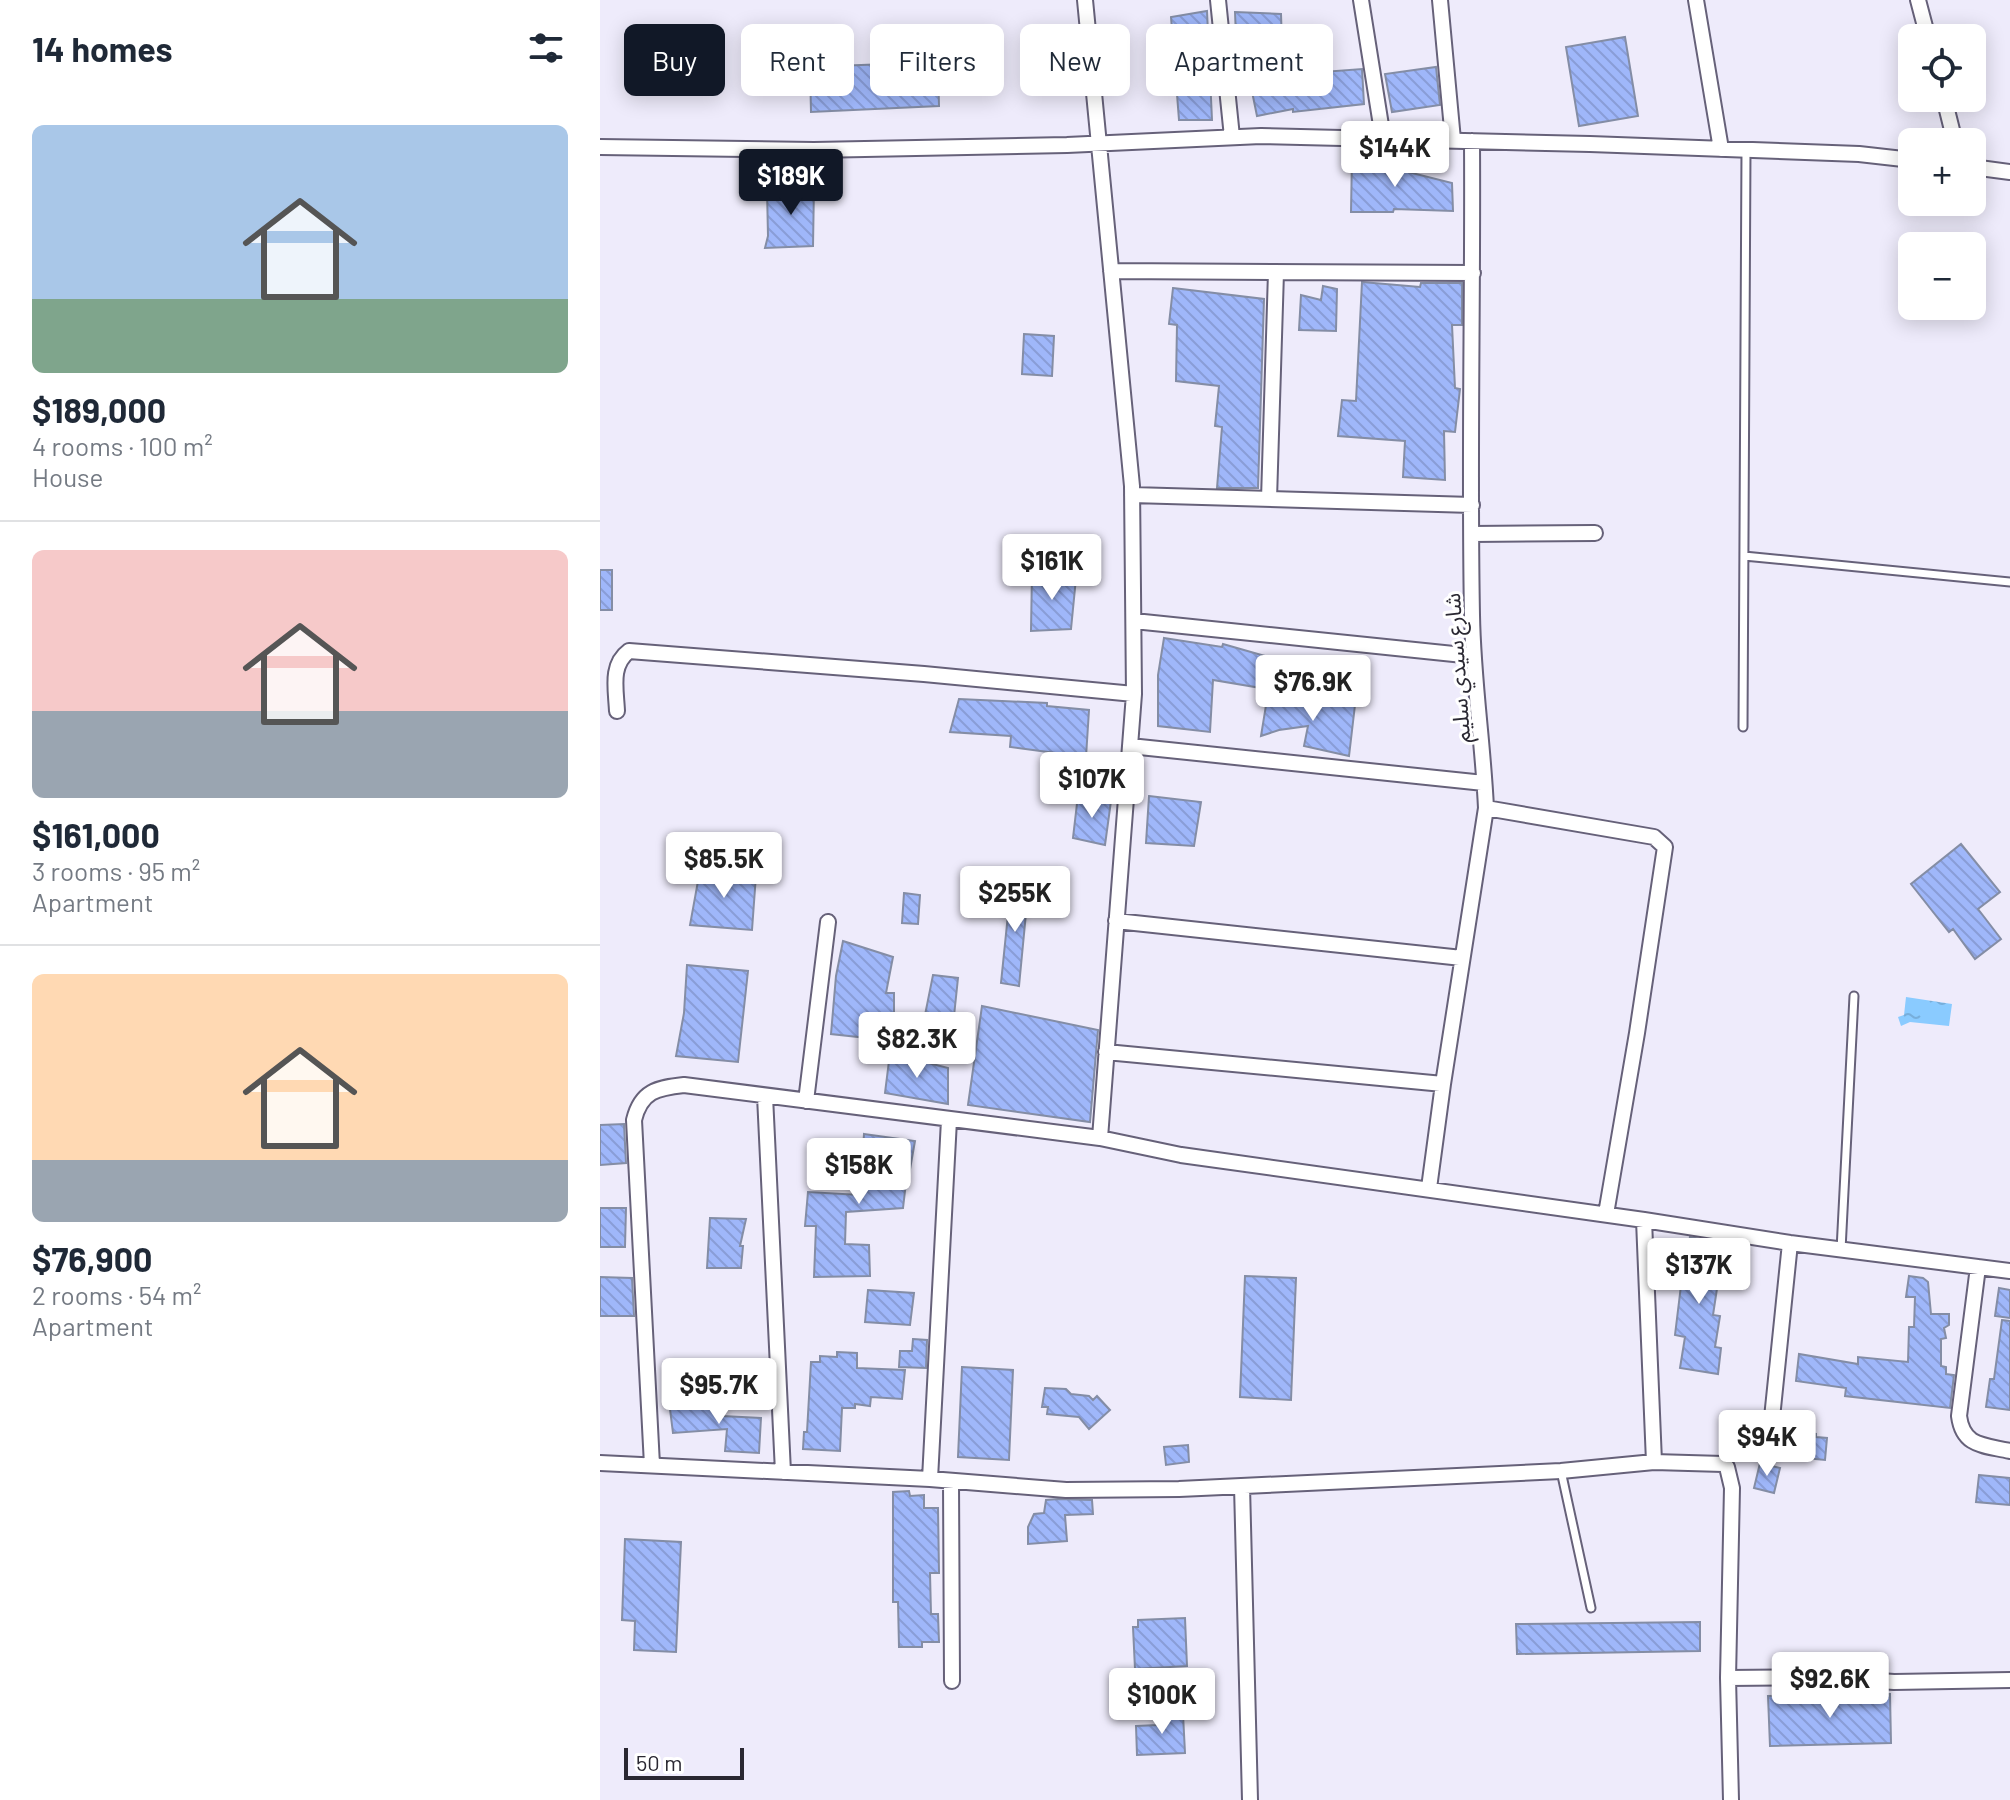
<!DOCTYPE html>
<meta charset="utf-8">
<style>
body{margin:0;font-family:Barlow,"Noto Sans Arabic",sans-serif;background:#f6f6f7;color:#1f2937;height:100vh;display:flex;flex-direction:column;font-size:30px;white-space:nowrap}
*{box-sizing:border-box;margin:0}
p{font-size:26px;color:#747a83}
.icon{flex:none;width:44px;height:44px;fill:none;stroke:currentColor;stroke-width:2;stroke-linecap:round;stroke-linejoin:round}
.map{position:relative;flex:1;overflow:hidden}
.drawer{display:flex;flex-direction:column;background:#fff;width:600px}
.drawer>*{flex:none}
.hud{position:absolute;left:24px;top:24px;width:760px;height:72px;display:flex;gap:16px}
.fabs{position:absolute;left:1298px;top:24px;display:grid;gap:16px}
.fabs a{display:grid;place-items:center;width:88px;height:88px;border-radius:12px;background:#fff;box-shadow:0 4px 20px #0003;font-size:40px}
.scale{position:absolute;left:24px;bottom:20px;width:120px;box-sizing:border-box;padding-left:8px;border:4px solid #2a2832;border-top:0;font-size:22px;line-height:28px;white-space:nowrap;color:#2a2832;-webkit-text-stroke:6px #fff;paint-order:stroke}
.price{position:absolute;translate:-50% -68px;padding:0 18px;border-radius:8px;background:#fff;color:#222;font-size:26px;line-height:52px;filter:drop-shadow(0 2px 4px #0008)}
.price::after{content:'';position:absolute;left:50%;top:48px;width:24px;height:18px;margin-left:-12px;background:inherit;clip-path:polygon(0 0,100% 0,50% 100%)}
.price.on{background:#111827;color:#fff}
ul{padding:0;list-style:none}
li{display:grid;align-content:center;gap:16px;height:424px;padding:0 32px}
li+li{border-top:2px solid #e0e1e3}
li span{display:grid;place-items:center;height:248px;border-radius:12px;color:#555}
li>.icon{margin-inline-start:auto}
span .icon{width:144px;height:144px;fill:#fffc;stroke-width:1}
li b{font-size:34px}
h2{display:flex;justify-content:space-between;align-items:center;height:96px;padding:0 32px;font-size:34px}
.chip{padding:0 28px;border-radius:12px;background:#fff;box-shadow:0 4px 20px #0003;font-size:28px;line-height:72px}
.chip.on{background:#111827;color:#fff}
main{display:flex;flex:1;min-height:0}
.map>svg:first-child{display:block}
.water{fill:url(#water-ripples)}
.building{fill:url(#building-back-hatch);stroke:#848da5;stroke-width:2}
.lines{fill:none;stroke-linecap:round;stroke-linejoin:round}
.lane-casing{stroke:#666179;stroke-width:11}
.street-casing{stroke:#666179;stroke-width:18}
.lane{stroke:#fff;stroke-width:7}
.street{stroke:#fff;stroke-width:14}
.labels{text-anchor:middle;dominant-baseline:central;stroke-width:6;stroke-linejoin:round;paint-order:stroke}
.street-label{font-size:22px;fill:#2a2832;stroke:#fff}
</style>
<main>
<section class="drawer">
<h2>14 homes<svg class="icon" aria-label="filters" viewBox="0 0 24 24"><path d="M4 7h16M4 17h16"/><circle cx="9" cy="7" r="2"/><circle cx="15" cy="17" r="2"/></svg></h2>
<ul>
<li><span style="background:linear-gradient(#a9c7e8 70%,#7fa58c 0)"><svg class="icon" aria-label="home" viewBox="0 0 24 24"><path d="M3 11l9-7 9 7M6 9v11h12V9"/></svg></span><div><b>$189,000</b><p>4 rooms · 100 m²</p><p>House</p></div></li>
<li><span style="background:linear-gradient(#f6c9c9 65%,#9aa5b1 0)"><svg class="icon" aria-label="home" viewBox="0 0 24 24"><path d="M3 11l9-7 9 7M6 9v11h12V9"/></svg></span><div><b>$161,000</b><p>3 rooms · 95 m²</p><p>Apartment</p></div></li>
<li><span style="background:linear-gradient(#ffd9b3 75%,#9aa5b1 0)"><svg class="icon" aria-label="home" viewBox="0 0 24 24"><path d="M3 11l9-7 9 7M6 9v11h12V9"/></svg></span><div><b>$76,900</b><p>2 rooms · 54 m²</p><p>Apartment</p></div></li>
</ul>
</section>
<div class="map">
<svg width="1410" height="1800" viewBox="0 0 1410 1800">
<defs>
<pattern id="water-ripples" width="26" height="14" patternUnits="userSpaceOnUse" patternTransform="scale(2)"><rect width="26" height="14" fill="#8acbff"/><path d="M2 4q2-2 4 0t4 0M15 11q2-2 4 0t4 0" fill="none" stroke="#77aedb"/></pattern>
<pattern id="building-back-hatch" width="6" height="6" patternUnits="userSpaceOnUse" patternTransform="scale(2)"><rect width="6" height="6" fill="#9fb7fa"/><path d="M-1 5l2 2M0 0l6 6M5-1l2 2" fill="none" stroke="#899dd7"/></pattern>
</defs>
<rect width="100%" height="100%" fill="#eeebfb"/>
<path class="water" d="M1306,997l46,7 -3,22 -39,-4 -9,4 -3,-9 6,-2z"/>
<path class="building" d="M607,11l5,109h-33l-8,-103z
M635,12l46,2 2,61 79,-6 2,35 -71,8v-3l-36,7 -11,-54h-9z
M1025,37l13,79 -59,10 -13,-79z
M338,62l1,44 -128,6 -1,-45z
M836,67l4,38 -48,7 -7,-38z
M752,157l44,3v9l56,14 1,28 -59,-2 -1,3h-42z
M214,186l-1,60 -48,2 3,-12 -1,-46z
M762,282l58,5 1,-4h41v42h-10l3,63 5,1 -5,43 -11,-1 1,49 -42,-3 2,-36 -67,-5 4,-36 14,1z
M723,286l14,3 -1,42 -37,-1 2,-35 20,5z
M573,288l91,11 -6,189h-41l5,-61 -7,-1 4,-40 -43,-5 1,-56 -8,-1z
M424,334l30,2 -2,40 -30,-2z
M0,570h12v40h-12z
M432,572l44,6 -5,51 -40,2z
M564,638l58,9 1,-3 42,12 -4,32 -48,-8 -3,52 -52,-6v-51z
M359,699l88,4v3l42,4 -3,47 -76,-10 1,-11 -61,-4z
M667,699l45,5 1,-3 42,4 -6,51 -45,-10 4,-20 -29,4 -18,6z
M478,795l33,6 -6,44 -32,-7z
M549,796l52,6 -7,44 -48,-3z
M1361,844l39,48 -22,17 23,30 -26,20 -22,-30 -4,3 -38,-48z
M100,870l56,5 -4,55 -62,-5z
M429,882l-10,104 -18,-3 10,-98z
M304,893l16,2 -2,29 -16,-1z
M243,941l50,16 -7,36h8v48l-63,-7 5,-58z
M87,965l61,6 -10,91 -62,-6 8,-43z
M333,975l25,3 -6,57 -30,-5z
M382,1006l116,24 -8,92 -122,-17z
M290,1053l58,15v36l-63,-11z
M24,1124l2,39 -26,2v-40z
M264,1134l51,7 -6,34 -2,-1 -4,34 -57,4 -1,32 24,1 1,31 -56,1 2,-51h-11l3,-34 52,3z
M0,1208h26l-1,39h-25z
M110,1218l36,1 -6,27h3l-2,22h-34z
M1090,1237l15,3v4l18,5 -10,66 7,1 -5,31 6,1 -3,26 -38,-6 5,-31 -10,-2 9,-74 -6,-1 3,-19 8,1z
M645,1276l51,2 -5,122 -51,-3z
M1309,1276l14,2 5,4 3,32h18v11l-5,3 2,10 -5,1v27l5,1v7l8,1 -4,33 -105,-12 1,-8 -50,-7 3,-27 59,10v-7l50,5 1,-35h5l1,-30h-9z
M0,1277l32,1 2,38h-34z
M1399,1288l11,2v28l-15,-2z
M268,1290l46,3 -4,32 -45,-3z
M1402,1320l8,1v89l-24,-3 4,-28h4z
M313,1339l14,1 -1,28 -27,-1 1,-16h12z
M237,1352l20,1v15l48,2 -3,29 -31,-2 -1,9 -15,-2v4h-13l-2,43 -37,-2 1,-17h3l4,-70h9v-6l17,1z
M362,1367l51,3 -4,90 -51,-3z
M445,1388l21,1 5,5 18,2 4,4 4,-4 13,14 -21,19 -10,-12 -32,-3 1,-7h-6z
M120,1403l2,13 39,2 -2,35 -34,-2 2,-22 -54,4 -3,-24z
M1197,1432l19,2v3l11,1 -2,22 -30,-3z
M588,1445l1,17 -23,3 -2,-18z
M1160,1463l20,5 -6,25 -20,-5z
M1379,1475l31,3v27l-34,-3z
M309,1491l1,5 14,-1v13h14l1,65h-9l1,41h7l1,28h-17v5h-23l-1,-45h-5v-110z
M458,1499l34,1 1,14 -28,1 2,26 -39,3v-17l6,-13 10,-1 2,-13z
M25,1539l56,3 -5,110 -42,-2 1,-29 -13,-1z
M585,1618l2,48 -52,3 -2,-42h5v-7z
M1100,1622v29l-183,3 -1,-30z
M1290,1694l1,49 -121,3 -2,-50z
M583,1714l2,39 -48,2 -1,-29 22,-1 -1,-10z"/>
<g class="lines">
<g class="lane-casing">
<path id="lane" d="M1144,556l266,26
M1143,727l3,-577
M1241,1250l13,-254
M961,1471l30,137"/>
</g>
<g class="street-casing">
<path id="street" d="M485,0l47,486 2,208 -34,444 81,17 463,65 10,242
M618,0l14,137
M761,0l22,138
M840,0l13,140
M1096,0l25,149
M1318,0l10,38
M1344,98l11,44
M0,147l214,3 253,-5 194,-9 329,8 269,10 53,6
M1372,167l38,5
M511,271l362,2
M532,495l340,10
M669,499l7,-227
M872,534l123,-1
M534,621l339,35
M17,711c-1,-22 -7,-46 12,-60l295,23 210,20
M530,746l354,37
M886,808l168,29 11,10 -28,186 -31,181
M516,921l346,37
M506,1052l337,32
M165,1096l18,376
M206,1101l22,-179
M829,1188l14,-104 43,-276c-3,-65 -13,-128 -14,-193 -3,-158 1,-317 0,-474
M1044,1220l146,23 220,28
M1378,1267l-19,149c4,31 25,29 51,35
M1169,1447l21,-204
M0,1463l330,16 136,11 113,-1 382,-18 93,-9 69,2 4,3 5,21 -4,190 3,122
M52,1465l-18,-345c7,-29 23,-32 50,-35l416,53
M330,1479l19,-359
M351,1481l1,200
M642,1486l8,314
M1128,1678l95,-1 71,5 116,-2"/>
</g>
<use href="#lane" class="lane"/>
<use href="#street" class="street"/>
</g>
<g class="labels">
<g class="street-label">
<text transform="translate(856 668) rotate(-94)">شارع سيدي سليم</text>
</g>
</g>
</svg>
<div class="fabs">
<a><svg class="icon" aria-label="locate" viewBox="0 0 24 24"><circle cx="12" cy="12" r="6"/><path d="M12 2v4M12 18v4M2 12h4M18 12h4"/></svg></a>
<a>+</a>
<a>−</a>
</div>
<div class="scale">50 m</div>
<b class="price" style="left:795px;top:189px">$144K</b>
<b class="price on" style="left:191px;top:217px">$189K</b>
<b class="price" style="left:452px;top:602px">$161K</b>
<b class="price" style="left:713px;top:723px">$76.9K</b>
<b class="price" style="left:492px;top:820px">$107K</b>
<b class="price" style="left:124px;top:900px">$85.5K</b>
<b class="price" style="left:415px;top:934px">$255K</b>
<b class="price" style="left:317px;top:1080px">$82.3K</b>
<b class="price" style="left:259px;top:1206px">$158K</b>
<b class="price" style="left:1099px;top:1306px">$137K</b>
<b class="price" style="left:119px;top:1426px">$95.7K</b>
<b class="price" style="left:1167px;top:1478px">$94K</b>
<b class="price" style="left:1230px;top:1720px">$92.6K</b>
<b class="price" style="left:562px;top:1736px">$100K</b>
<div class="hud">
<a class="chip on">Buy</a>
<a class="chip">Rent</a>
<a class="chip">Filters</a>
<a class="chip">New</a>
<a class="chip">Apartment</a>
</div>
</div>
</main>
